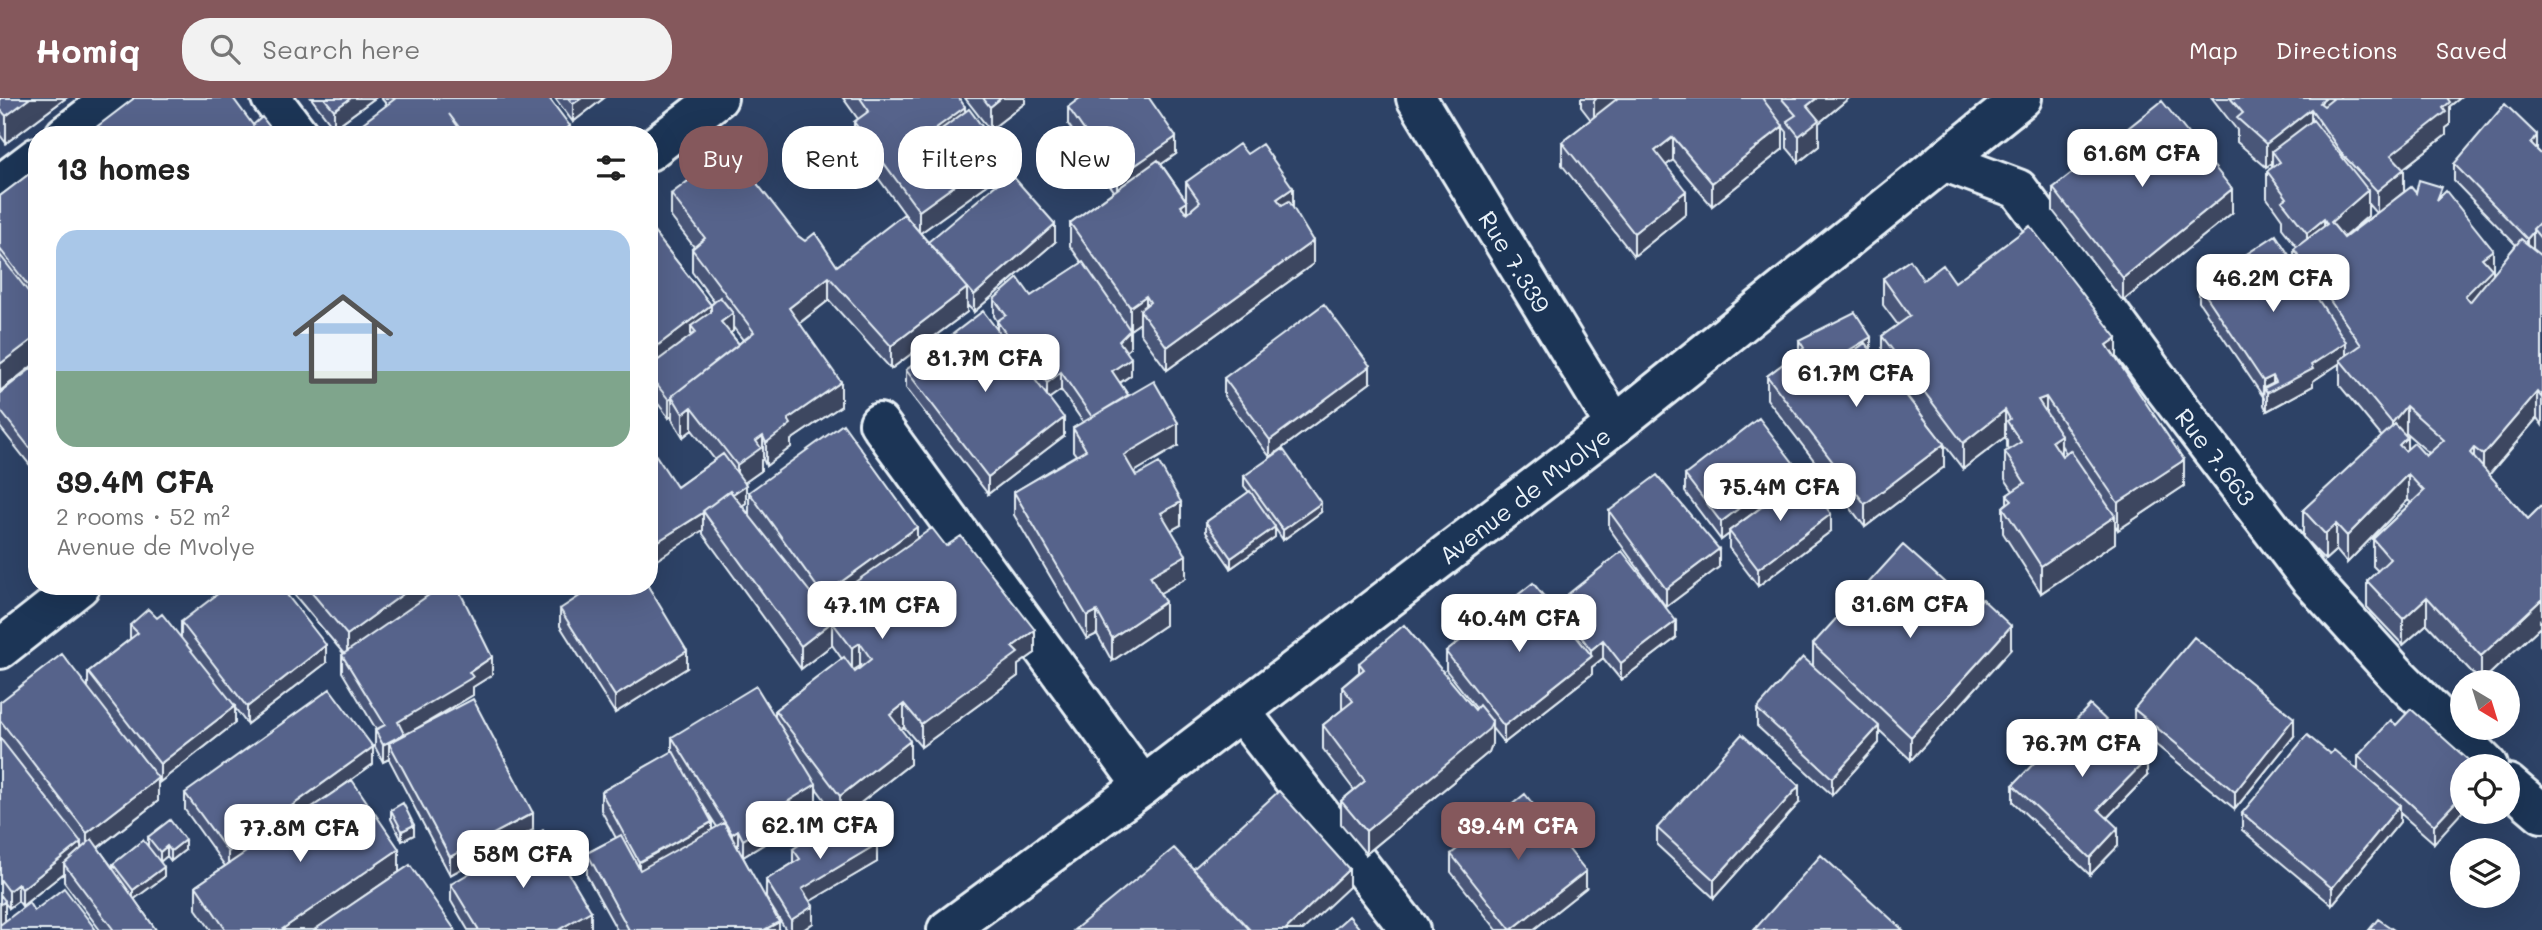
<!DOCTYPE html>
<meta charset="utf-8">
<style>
body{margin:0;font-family:Mali,sans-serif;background:#f2f2f2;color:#222;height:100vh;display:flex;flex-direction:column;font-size:26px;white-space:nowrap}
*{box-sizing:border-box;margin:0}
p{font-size:23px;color:#767676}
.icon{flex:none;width:38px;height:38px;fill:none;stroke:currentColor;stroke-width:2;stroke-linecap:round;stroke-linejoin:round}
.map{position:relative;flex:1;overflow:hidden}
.side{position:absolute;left:28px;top:28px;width:630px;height:469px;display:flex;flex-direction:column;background:#fff;border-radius:28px;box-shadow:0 7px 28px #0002}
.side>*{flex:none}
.guide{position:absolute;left:679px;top:28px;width:665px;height:63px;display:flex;gap:14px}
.needle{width:46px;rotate:142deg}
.fabs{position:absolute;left:2450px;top:572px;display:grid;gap:14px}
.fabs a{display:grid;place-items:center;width:70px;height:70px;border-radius:50%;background:#fff;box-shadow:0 7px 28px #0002;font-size:35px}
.price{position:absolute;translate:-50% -60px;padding:0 16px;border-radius:14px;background:#fff;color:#222;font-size:23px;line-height:46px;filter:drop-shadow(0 2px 4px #0008)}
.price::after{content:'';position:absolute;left:50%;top:42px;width:21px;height:16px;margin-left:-10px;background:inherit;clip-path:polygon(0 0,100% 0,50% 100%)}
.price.active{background:#85585c;color:#fff}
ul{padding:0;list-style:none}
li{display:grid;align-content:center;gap:14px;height:371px;padding:0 28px}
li+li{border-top:2px solid #e0e0e0}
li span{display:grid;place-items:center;height:217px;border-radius:21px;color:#555}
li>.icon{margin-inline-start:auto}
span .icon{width:126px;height:126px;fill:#fffc;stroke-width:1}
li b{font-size:30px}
h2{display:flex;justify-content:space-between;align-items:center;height:84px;padding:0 28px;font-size:30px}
.chip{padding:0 24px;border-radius:28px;background:#fff;box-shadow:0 7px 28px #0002;font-size:24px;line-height:63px}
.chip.active{background:#85585c;color:#fff}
header{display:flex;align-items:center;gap:42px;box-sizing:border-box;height:98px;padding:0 35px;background:#85585c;color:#fff}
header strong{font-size:33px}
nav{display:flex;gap:38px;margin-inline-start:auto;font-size:24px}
.search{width:490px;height:63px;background:#f2f2f2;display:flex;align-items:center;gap:18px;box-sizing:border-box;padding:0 24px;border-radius:28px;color:#767676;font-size:26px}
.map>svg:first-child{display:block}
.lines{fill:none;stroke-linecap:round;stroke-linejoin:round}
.street-casing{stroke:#e8f1f8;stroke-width:44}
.secondary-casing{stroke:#e8f1f8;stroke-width:44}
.street{stroke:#1d3557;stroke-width:38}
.secondary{stroke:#1d3557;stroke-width:38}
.wall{fill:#4a5678;stroke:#e8f1f8;stroke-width:2;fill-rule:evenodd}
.shaded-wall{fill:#3c4661;stroke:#e8f1f8;stroke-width:2}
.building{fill:#56648b;stroke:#e8f1f8;stroke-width:2}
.labels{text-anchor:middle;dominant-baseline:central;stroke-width:5;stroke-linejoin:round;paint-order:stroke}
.street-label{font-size:24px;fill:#e8f1f8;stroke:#1d3557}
</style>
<header>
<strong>Homiq</strong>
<div class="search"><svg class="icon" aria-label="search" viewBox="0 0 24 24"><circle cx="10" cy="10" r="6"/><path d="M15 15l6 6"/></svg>Search here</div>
<nav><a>Map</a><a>Directions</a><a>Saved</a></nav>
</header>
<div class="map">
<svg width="2542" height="832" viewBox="0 0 2542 832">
<rect width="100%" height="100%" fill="#2d4266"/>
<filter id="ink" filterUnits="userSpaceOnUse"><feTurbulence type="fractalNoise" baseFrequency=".0143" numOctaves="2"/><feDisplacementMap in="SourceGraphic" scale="14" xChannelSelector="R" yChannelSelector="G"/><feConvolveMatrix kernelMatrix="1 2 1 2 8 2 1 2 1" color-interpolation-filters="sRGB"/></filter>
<g filter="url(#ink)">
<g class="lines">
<g class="street-casing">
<g id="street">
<path d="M271,0l28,37"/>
<path id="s1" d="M1416,0l199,327"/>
<path d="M65,37l48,-37"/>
<path d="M649,53l69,-53"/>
<path id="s2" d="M1943,63l75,28 144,196 147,193 87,96 92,92"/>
<path d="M0,87l37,-28"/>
<path d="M879,325l264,363"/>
<path d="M0,551l80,-63"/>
<path d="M1241,614l169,218"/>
<path d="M2508,686l34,29"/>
</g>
</g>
<g class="secondary-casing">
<g id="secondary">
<path id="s3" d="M947,832l196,-144 472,-361 407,-327"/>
</g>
</g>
<use href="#street" class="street"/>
<use href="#secondary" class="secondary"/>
</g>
<path class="wall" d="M0,0h66l-60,45 -6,-8z
M311,0h64l-41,30z
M381,0h168l21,37 -183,-30z
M555,0h49l-31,24z
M843,0h116l6,14 36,63 -81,58 8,9h127l-81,70 -7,-7v7l-76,57 -62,-69 -29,23 41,83 -50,34v7l-25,19 -3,-7 -2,1v11l-17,12 2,20 -4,3 7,8v-22l197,54 89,107 -17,12v11l-97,71 -17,-20 -3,2 9,35 -65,51 32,47 -67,39 3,22 -10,7h-17l-20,-32v-18l27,-17v-14l46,-30 -23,-31v13l-29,18v11l-44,27 36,73h-162l-30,-54v-23l29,-15 -15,-28v-18l71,-40v-15l103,-20v-7l67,-51 -10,-14 -31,24 -98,-135v-4l-26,-43 38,-27 -23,-30 -9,7 -11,-18v-3l-3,2 -20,-26v-166l62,79 3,-3 -22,-30v-23l2,-2 -23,-30v-23l127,42 39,30 72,-46 -55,-75v-23l4,-3zM733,229l10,13 -4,4 -9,-11 3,-2zM701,704l16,25 -5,3z
M965,0h60v5l-35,27z
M1581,0h268l-30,25v23l-20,16 -12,-14v-16l-4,-5v22l-71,57 -39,-46 -7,5 20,49 -52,42 -72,-91v-23l29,-22 -10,-13z
M2212,0h248l-10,8v19l-4,3v7l-43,34 1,23 38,3 51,79 23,-29 -62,-64v-17l83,-14 5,5v270l-5,-7 -48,57 39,44 14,-14v142l-2,-2v-18l-59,55 -54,-58 -24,21 -36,-38v-26l11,-10 -5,-5v-27l38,-36 -3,-3 -61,63 -11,-13 -11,10 -22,-23v-27l79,-73 -42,-51v-23l-27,18v5l-46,25 -3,-6v-7l-65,-96v-17l95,-22v-14l3,-2 -15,-19v-9l-15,-21v-27l5,-3v-5l-6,4 -29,-25v-12zM2368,106l8,9 -32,25 24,-22zM2406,335l23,20 -3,3 -19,-7 -2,-14z
M1068,9l108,47 -15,10 25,36v-18l61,-28 46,54 20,56 -146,106 -27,-37v-10l-10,7v18l-4,3 5,24 -11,8 8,12 50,51 -44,26 2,4 45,49 -10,5 15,48 -26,15 5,32 -53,36 -15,-27 -10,5 -73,-124v-23l62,-37 -3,-4v-23l10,-6 -22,-32 -12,8 15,38 -76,58 -82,-106v-18l91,-41v-8l-3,-5v-17l37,-3 51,-33 -12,-17v-23l44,-32 -46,-67z
M37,70v194l-37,29v-195z
M2053,90l179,25 -109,88 -70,-90z
M1883,180l72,4 162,78 67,126 -66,44 -3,-5v18l-74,50 -38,-60v-26l4,-4v-8l6,-4 -8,-12v-27l3,-2 -1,-2v-8l-2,-3 -42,32 -81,-106v-27l16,-11 -15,-20zM2061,347l5,8 -4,3 -1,-1z
M1799,242l72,10 73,117 -79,60 -98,-128v-23l32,-24z
M37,266v110l-37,-47v-17z
M1224,280l146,5 -100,74 -46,-61z
M1685,377l110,7 36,49 -73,55 -29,-38v-14l-8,6 -36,-48z
M1244,378l77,36 -38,28 -8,-12v9l-44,31 -25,-36v-10l43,-30 -5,-6z
M1609,413l110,56 -53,40 -57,-79z
M287,488h169l36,89 -19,12v8l-57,34 117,101 -83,45 -61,-116 -6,3 -8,-15v-17l1,-1 -34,-57v-17l2,-1z
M1557,505l119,35 -55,42 -18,-22 -11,9v7l-88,69 -12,-15v16l-3,8 -123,102 -25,-30v-23l13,-11 -31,-41v-24l19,-15v-23l17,-15v-9l116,47 1,-2 -30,-38v-18l111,-40z
M560,511l127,59 -72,45 -55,-87z
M157,520l24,21v-17l145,41 -79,61 -12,-16v15l-75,59 -2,-4v23l-60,47 15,20v-4l35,-18v-9l37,13 -14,11 -4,-5 -7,5 4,16 -30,22 22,31h-56l-36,-48v-9l-42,33 -4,-5 -9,7 -4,-5v18l29,-10 62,19h-96v-228l88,-14v-16l42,-33v-14z
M1813,546l198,5 -100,111 -32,-30v13l-47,52 -75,-69v-17l56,-43z
M2134,611l160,27 -59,73 -101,-82z
M2396,627l79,41 -41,77 -34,-30v9l-68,83 -90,-75v-17l88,-59 28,16v-14z
M373,666l-30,21 56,87 56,58h-244l-15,-21v-23l29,-20 -40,-56v-17z
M2147,678l-40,42 11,28 -28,29 -77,-73v-17z
M1799,705l-85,95 -57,-53v-17z
M391,712l23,25 -12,6 -11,-22z
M1451,756l135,34 -53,42h-36l-46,-58z
M451,786l137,46h-120l-17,-29z"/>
<path class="shaded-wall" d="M30,0h36l-60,45v-27z
M351,0h24l-41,30v-18z
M582,0h22l-31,24v-18z
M1001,0h24v5l-35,27v-23z
M1597,0h28l-31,26v-23z
M1817,0h32l-30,25v23l-20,16v-26l8,-30z
M2326,0h27l-33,25v-20z
M2448,0h12l-10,8v19l-4,3v7l-55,43v-23l57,-52z
M965,9v23l-51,37v-23z
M2311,11v23l-39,19v12l-6,4v-23z
M570,28v9h-12z
M1783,28v23l-71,57v-23z
M2537,37v18l-6,-9z
M1176,39v17l-59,41v-17z
M1673,39v23l-18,14v-23z
M1001,54v23l-82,59v-23z
M2404,71v23l-27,22v-23z
M1293,90v23l-16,12v-24z
M2232,91v24l-109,88v-23z
M2368,92v26l-37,32v-26z
M1686,93v23l-52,42v-23z
M1187,104v23l-6,-19z
M2324,121v27l-17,13v-26z
M1055,126v18l-81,70v-17z
M2533,134v17l-6,7v-17z
M1313,143v23l-146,106v-23z
M2493,152v26l-28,47v-27l17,-38z
M829,179v23l-40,31v-23z
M967,190v24l-76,57v-23z
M1146,198v22l-6,-8v13l-10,7v-23z
M711,207v17l-20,4v11l-42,32v-17z
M733,215v18l-12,9v-18z
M1130,232v18l-11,10v-17z
M37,238v26l-37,29v-27z
M1871,239v23l-73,44v-23z
M2117,240v27l-10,-20z
M2346,244v18h-6v3l-27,18v5l-46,25v-18l-3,-5 -1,11v-18l10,-5v14z
M1023,250v18l-5,3v-18z
M1131,260v17l-19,13v-17z
M1370,268v17l-100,74v-17z
M1061,274v18l-14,10v-17z
M841,284v24l-50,34v7l-25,19v-23l22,-24z
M2537,294v26l-54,64v-27z
M2046,299v26l-8,-23z
M672,300v18l-3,2v-18z
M2406,308v27l-14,17v-27z
M692,309v23l-9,7v-23z
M2005,312v27l-42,32v-26z
M1064,320v18l-76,58v-17z
M1178,325v23l-54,32v-23z
M2061,337v27l-9,-21z
M763,338v23l-2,1v11l-24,17v-23l19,-24z
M2407,339v27l-8,-19z
M1944,346v23l-79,60v-23z
M2474,350v27l-4,-22z
M2184,362v26l-66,44v-27z
M1795,367v17l-66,49v3l-8,6v-18z
M2408,376v26l-61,63v-27z
M746,387v18l-34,21 -8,-12z
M1181,404v23l-20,11v-23z
M1321,405v9l-38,28v-10z
M703,415v17l-54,35v-18z
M1831,416v17l-73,55v-17z
M2115,418v27l-74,50v-27z
M2336,426v26l-11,10v-26z
M917,429v23l-94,68v-23z
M1275,429v10l-44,31v-10z
M1719,451v18l-53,40v-18z
M1186,457v23l-36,21v-23z
M414,488h32l-99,72v-23z
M2427,499v27l-24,21v-26z
M2542,501v25l-2,-3v6l-59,55v-26z
M1165,504v23l-53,36v-23z
M1097,513v23l-10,5v-23z
M1676,523v17l-55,42v-17z
M832,524v23l-31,24v-23z
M2011,528v23l-100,111v-23z
M1035,532v23l-17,12v11l-97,71v-23l91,-77z
M1603,542v18l-11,9v7l-88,69v-17l87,-69v-7z
M860,545v23l-8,5v-23z
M326,547v18l-79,61v-17z
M687,553v17l-72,45v-17z
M492,559v18l-19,12v8l-69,41 -15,7v16l-6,3v-17l15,-23z
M904,606v23l-14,11v-23z
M235,608v17l-75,59v-18z
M2294,620v18l-59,73v-17z
M1492,623v23l-3,8 -123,102v-23z
M1879,628v17l-47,52v-17z
M910,643v23l-70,55v-23z
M373,649v17l-145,105v-17z
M2147,661v17l-49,51v-18z
M158,680v23l-71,55v-23z
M816,686v17l-29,18v11l-44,27v-17l39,-35z
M1799,688v17l-85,95v-18z
M2462,697v17l-28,31v-18z
M2400,707v17l-68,83v-17z
M533,715v17l-83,45v-18z
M712,724v17l-73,40v-17z
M414,727v10l-12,6v-10z
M2118,730v18l-28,29v-17z
M738,732v17l-6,4v-17z
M185,742v10l-14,11v-10z
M81,744v18l-17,4v9l-42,33v-17z
M877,746v18l-75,44v-17z
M167,748v10l-7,6v-10z
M399,751v23l-84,58h-34z
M164,769v10l-31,23v-10z
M1349,771v18l-46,43h-18z
M1586,773v17l-53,42h-22z
M18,786v17l-9,7v-17z
M5,803v23l-5,4v-23z
M813,808v17l-10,7h-12v-10z
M591,813v17l-3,2h-30z
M779,824v8h-15z"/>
<path class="building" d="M0,0h30l-24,18 -6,-7z
M133,0h100l20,27 9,-8 14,18h-190l47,-36z
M324,0h27l-17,12z
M396,0h153l21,28 -12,9h-93l-16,-21 15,21h-117z
M568,0h14l-9,6z
M860,0h99l6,9 -51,37 3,3 52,-38 32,43 -82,59 -65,-89 15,-11z
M983,0h18l-11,9z
M1080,0h69l27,39 -59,41 -49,-71z
M1618,0h144l21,28 -71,57 -39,-46 -18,14 31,40 -52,42 -72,-91z
M1781,0h36l-10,8 12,14 -20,16 -12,-15 9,-6z
M2230,0h96l-6,5 4,3 10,-8h113l3,4 -7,6 3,4 -55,43 13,14 -27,22 -34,-36 -32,-46 -45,35 -29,-26 6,-5z
M2162,3l70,88 -109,89 -70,-90z
M2505,6l32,31 -6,9 11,11v65l-9,9v3l-6,7 -73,-75z
M2313,22l55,70 -37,32 13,16 67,-51 5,6 3,-13 23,7 -5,13 9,-9 47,59 -11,8 10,11 -27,27 5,6 51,-63 21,17v142l-5,-6 -54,63 -9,-7 -4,5 58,66 14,-14v94l-61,57 -54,-59 -24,22 -36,-38 23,-22 -17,-20 51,-48 -16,-17 -61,62 -11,-12 -11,10 -22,-24 92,-86 12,13 -8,8 6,6 9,-8 12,13 18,-16 -38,-34 -14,17 -52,-63 21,-15 -67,-96 33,-25 -3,-5 -17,14 -25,-32 5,-3 -20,-27 13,-9 -8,-11z
M1239,46l8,10 15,-10 31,44 -16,11 5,6 7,-4 24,40 -146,106 -27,-37 10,-8 -4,-6 -16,11 -60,-84 88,-63 29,42 -6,4 6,7 13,-11 -14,-20z
M730,51l68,87 7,5 10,-8 22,33 67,-52 63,74 -76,58 -62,-69 -40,31 52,74 -53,37 3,5 -25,19 -3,-7 -7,5 5,7 -24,17 -45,-58 -9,7 -11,-18 82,-64 -62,-83 13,-11 -34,-44z
M37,70v129l-37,-48v-53z
M1010,75l45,51 -81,71 -46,-53z
M2542,122v20l-9,-11z
M649,128l62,79 9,-8 13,16 -12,9 18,22 -67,52v2l-3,2 -20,-25v-8l47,-35 -5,-6 20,-14v-7l-62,47z
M2030,128l87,112 -10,7 77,115 -66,43 -72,-106 -8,3 23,35 -9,6 10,15 8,-6 45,66 -74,50 -38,-59 9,-7 -5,-5 18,-12 -20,-31 16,-10 -14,-21 3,-2 -5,-9 -42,33 -81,-107 28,-20 -27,-38 27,-18 13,20 20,-15 12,17z
M2276,137l70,107 -35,23 2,4 -46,24 -3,-5 12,-6 -3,-6 -10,5 -64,-96z
M0,157l37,48v33l-37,28z
M1083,164l47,68 -11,11 12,17 -19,13 16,24 -36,22 -31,-45 -14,11 -24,-35 -5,3 -21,-30 9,-6 -12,-16 24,-21 13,18z
M1324,206l46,62 -100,74 -46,-62z
M983,213l81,107 -76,59 -82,-107z
M1855,214l16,25 -73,44 3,9 64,-47 79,101 -79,60 -98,-128 37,-28 -5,-8z
M37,266v93l-37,-47v-17z
M1154,283l24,42 -54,32 12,21 23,-13 22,39 -20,11 25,42 -36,21 15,26 -53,36 -15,-27 -10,5 -73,-124 72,-42 -13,-22z
M1759,320l36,47 -74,57 -36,-47z
M843,326l74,103 -94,68 -74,-103z
M649,347l28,42 46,-33 23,31 -13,9 -3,-3 -27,20 1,1 -55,35z
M1283,351l38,54 -38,27 -39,-54z
M1657,377l62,74 -53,40 -57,-78z
M1804,378l27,38 -73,55 -29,-38z
M730,393l91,115 111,-78 14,18 15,-10 74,94 -23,17 6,6 -97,71 -17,-20 -14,11 20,26 -70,55 -65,-86 69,-53 11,15 16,-13 -11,-16 -8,5 -20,-26 -31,24 -98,-135z
M1250,393l25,36 -44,31 -25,-36z
M1903,447l71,64 8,-10 29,27 -100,111 -98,-93z
M1622,453l54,70 -55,42 -18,-23 -12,10 -34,-47z
M1533,485l59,73 -88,70 -58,-74z
M228,488h52l46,59 -79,62 -66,-85z
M306,488h108l-67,49z
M442,488h15l35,71 -23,15 4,5 -75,45 6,12 -21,11 -8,-15 10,-5 -43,-70z
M595,488h53l39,65 -72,45 -55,-87z
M148,511l9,9 5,-4 73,92 -75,58 -72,-92 50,-39 -8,-8z
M1404,527l71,85 4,-5 13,16 -3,8 -123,102 -25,-30 24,-20 -42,-56 30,-24 -11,-14 22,-18 -5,-6z
M2194,539l100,81 -59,74 -101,-83z
M62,556l96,124 -71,55 -87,-113v-18z
M1803,559l76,69 -47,52 -75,-69z
M756,588l60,98 -34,21 5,8 -44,27 -5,-10 -6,4 -60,-97z
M330,591l43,58 -145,105 -43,-59z
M473,601l60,114 -83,44 -61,-114z
M2090,607l57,54 -49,50 20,19 -28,30 -77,-73z
M2411,611l64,57h-13v29l-28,30 -76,-69 33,-36 5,5z
M1742,636l57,52 -85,94 -57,-52z
M2307,637l23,19 4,-4 66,55 -68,83 -90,-75z
M0,640l81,104 -59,47 -4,-5 -9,7 -9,-12z
M673,653l39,71 -73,40 -38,-70z
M352,682l47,69 -118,81h-55l-30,-44z
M1279,693l70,78 -64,61h-35l-57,-61z
M1525,696l61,77 -75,59 -60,-76z
M403,705l11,22 -12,6 -11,-21z
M854,711l23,35 -75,45 11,17 -22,14 -25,-40 34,-21 -7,-10z
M170,722l15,20 -14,11 -4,-5 -7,6 -12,-15z
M724,725l55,99 -15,8h-135l-42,-77 34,-18 19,35z
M543,732l48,81 -33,19h-79l-28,-46z
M92,741l64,91h-43v-1l-49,-65z
M143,742l21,27 -31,23 -20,-26z
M1174,750l76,82h-176z
M1821,757l82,75h-149z
M410,767l45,65h-141z
M64,790l32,42h-96v-5l29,-22 5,8z
M0,796l5,7 -5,4z
M1349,818l12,14h-28z
M2378,821l16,11h-25z"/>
</g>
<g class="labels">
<g class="street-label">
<text stroke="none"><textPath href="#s1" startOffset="191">Rue 7.339</textPath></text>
<text stroke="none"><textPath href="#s2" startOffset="413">Rue 7.663</textPath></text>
<text stroke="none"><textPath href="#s3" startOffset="723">Avenue de Mvolye</textPath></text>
</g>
</g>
</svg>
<div class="fabs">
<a><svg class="needle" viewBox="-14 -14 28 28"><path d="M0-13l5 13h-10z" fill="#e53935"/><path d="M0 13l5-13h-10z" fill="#767676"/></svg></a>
<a><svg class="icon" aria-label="locate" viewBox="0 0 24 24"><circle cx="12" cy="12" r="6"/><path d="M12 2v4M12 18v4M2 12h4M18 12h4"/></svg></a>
<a><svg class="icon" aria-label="layers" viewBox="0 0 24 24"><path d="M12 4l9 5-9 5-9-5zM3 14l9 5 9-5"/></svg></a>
</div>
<b class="price" style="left:2142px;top:91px">61.6M CFA</b>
<b class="price" style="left:2273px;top:216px">46.2M CFA</b>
<b class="price" style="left:985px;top:296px">81.7M CFA</b>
<b class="price" style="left:1856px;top:311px">61.7M CFA</b>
<b class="price" style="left:1780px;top:425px">75.4M CFA</b>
<b class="price" style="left:1910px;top:542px">31.6M CFA</b>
<b class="price" style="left:882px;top:543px">47.1M CFA</b>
<b class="price" style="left:1519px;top:556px">40.4M CFA</b>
<b class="price" style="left:2082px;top:681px">76.7M CFA</b>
<b class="price" style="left:820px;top:763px">62.1M CFA</b>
<b class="price active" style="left:1518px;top:764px">39.4M CFA</b>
<b class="price" style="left:300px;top:766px">77.8M CFA</b>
<b class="price" style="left:523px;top:792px">58M CFA</b>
<div class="guide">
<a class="chip active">Buy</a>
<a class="chip">Rent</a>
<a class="chip">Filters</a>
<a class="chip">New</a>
</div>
<section class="side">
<h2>13 homes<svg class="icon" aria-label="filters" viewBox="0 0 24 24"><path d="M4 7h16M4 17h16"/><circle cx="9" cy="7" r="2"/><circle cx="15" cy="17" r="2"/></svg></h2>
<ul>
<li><span style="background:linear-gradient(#a9c7e8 65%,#7fa58c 0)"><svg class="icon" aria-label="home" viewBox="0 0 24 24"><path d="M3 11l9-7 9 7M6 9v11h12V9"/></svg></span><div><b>39.4M CFA</b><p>2 rooms · 52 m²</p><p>Avenue de Mvolye</p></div></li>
</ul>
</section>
</div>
